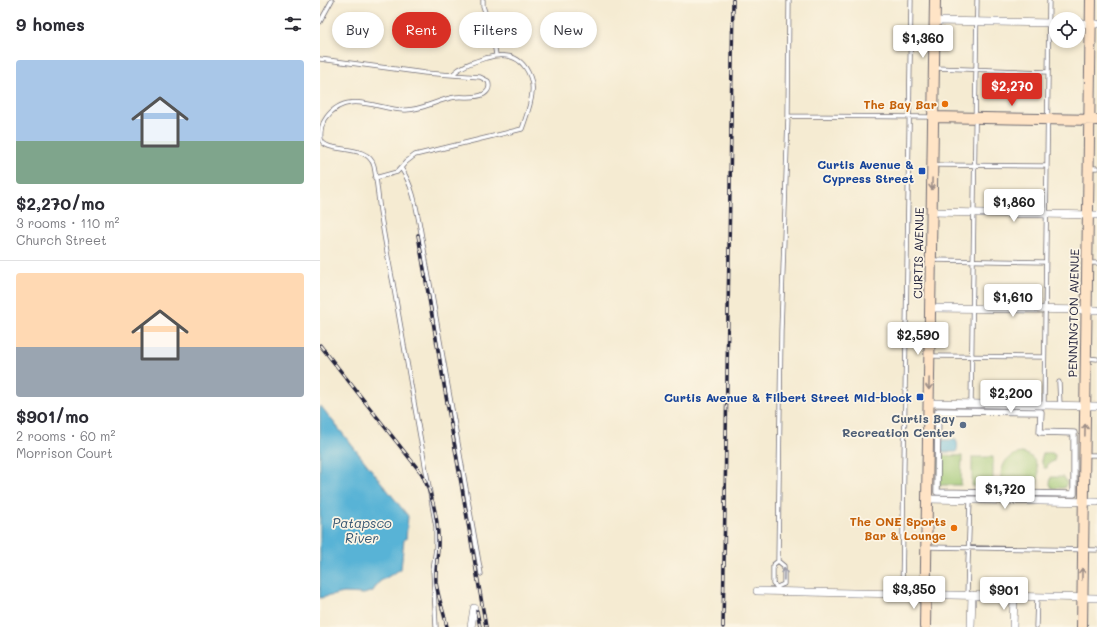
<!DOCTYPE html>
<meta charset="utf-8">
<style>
body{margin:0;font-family:Mali,sans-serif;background:#f7f7f7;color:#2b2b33;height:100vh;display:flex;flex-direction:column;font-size:15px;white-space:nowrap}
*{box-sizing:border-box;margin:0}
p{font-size:13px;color:#7c7c81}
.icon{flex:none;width:22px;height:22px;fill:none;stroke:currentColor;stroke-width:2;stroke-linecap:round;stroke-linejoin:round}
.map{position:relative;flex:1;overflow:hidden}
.side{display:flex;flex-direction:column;background:#fff;width:320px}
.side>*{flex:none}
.guide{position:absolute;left:12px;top:12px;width:380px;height:36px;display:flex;gap:8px}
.buttons{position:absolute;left:729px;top:12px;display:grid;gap:8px}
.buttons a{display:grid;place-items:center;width:36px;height:36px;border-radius:50%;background:#fff;box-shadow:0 2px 6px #0003;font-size:20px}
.price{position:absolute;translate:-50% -34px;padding:0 9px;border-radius:4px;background:#fff;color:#222;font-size:13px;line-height:26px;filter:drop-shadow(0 1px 2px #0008)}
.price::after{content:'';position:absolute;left:50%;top:24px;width:12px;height:9px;margin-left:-6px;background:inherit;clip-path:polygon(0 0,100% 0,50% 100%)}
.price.on{background:#d93025;color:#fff}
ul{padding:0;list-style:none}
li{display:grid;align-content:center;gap:8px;height:212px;padding:0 16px}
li+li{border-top:1px solid #e1e1e2}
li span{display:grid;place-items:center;height:124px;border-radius:4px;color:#555}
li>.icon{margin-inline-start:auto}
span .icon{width:72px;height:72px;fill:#fffc;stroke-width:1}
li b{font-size:17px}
h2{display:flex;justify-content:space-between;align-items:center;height:48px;padding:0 16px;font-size:17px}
.pill{padding:0 14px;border-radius:18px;background:#fff;box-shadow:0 2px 6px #0003;font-size:14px;line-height:36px}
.pill.on{background:#d93025;color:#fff}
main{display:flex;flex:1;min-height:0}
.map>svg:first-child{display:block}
.green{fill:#9ec672;stroke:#607456}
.water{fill:#58b3d6;stroke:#3d6a88}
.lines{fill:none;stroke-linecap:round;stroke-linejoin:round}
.service-casing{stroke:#6c6870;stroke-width:5}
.pedestrian-casing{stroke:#6c6870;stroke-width:7}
.minor-casing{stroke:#6c6870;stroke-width:8}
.secondary-casing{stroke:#6c6870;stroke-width:12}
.service{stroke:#fff;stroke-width:3.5}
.pedestrian{stroke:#fff;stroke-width:5.5}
.minor{stroke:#fff;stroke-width:7}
.secondary{stroke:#ffe4c6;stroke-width:10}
.rail-casing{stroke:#22223b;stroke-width:3.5}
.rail{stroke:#fcf5e5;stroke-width:2;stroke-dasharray:6;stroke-linecap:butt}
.oneway{stroke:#9c8d87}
.oneway2{stroke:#9c9ca7}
.food-dot{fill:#e8710a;stroke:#fcf5e5;stroke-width:1.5}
.transit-dot{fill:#1a4fb4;stroke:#fcf5e5;stroke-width:1.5}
.service-dot{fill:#5c6f8a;stroke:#fcf5e5;stroke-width:1.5}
.labels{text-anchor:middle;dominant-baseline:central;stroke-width:3.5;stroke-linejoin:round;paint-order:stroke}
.food-label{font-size:12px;font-weight:bold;fill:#c56008;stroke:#fcf5e5;text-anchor:end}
.transit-label{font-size:12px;font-weight:bold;fill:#164399;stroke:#fcf5e5;text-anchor:end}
.street-label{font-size:12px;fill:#22223b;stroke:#fcf5e5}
.service-label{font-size:12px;font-weight:bold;fill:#4e5e75;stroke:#fcf5e5;text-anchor:end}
.water-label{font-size:13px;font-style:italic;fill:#355571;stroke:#fcf5e5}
</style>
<main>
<section class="side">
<h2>9 homes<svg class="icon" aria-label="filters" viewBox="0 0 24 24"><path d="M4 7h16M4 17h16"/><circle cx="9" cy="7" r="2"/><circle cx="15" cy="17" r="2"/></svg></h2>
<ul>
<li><span style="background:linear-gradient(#a9c7e8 65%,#7fa58c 0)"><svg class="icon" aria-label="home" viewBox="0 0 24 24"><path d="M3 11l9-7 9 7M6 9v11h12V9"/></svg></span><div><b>$2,270/mo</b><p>3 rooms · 110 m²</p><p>Church Street</p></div></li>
<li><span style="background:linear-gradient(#ffd9b3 60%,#9aa5b1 0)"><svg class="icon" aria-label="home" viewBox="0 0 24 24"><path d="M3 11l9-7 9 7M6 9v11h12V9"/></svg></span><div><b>$901/mo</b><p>2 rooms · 60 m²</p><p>Morrison Court</p></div></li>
</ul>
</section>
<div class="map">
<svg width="777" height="627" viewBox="0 0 777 627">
<rect width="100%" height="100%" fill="#fcf5e5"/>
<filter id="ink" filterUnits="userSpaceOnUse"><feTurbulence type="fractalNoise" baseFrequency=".025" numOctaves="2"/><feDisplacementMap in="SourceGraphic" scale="8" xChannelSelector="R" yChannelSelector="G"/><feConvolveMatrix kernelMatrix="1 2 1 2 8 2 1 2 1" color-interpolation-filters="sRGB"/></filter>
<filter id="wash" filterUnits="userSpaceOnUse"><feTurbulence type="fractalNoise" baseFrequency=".012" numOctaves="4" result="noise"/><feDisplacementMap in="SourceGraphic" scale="16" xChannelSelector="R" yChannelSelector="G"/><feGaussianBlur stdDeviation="0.9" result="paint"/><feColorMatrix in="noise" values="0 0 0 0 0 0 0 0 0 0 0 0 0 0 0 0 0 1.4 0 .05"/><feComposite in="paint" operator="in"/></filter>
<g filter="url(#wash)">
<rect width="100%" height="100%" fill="#f5ebd2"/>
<path class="green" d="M702,453c16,2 20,22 13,35h-34c-1,-17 1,-33 21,-35z
M723,453h9l3,2 -1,6 -6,3 -1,4h-3l-3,-8z
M618,455l24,1 -1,29h-23z
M652,457h21v29h-21z
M731,477h13l3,6 -3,5h-12l-2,-4z"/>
<path class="water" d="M0,405l88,111 -2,23h-2l-3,30 -22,13 -6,9 -9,3 -20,-1 -24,5z
M623,440h13c2,3 2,9 0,12h-13l-2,-2v-8z"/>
</g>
<g filter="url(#ink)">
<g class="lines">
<g class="service-casing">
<path id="service" d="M163,0v6l10,30 3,19
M0,22l12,-22
M0,59l105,14 55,4 8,4c2,5 1,10 -4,13 -9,5 -19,2 -28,3 -17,2 -33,13 -50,13 -26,1 -59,-22 -80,8 -4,5 -6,14 -5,21 4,16 47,3 53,27 3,15 4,30 6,45 4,24 8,48 13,72 14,81 29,163 43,244v21l-3,22 3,57
M615,68l113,4
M468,116l144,1
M614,165l113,1
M81,168c12,18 15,38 19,59l61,347
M770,168h7
M55,178l22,-6 9,-10 9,-7 107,-26c4,-12 9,-24 10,-36 1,-7 -1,-15 -4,-21 -9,-18 -25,-19 -42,-14 -12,4 -24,7 -33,16
M612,260l114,2
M768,263h9
M610,356l114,1
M767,358l10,1
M739,382l1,23
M651,404l6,-404
M724,405l5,-405
M766,455h11
M607,547l170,3
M457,587l-4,-3v-19l5,-4 3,-230 7,-215 1,-116
M457,587l7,-3v-18l-6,-5
M582,594l9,-594
M647,595l3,-95
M716,627l1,-31"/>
</g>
<g class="pedestrian-casing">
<path id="pedestrian" d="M618,411l103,1 -1,20 34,1v61l-137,-2z"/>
</g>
<g class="minor-casing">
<path id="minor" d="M615,21l121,2
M758,23l19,1
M612,212l165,3
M610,308l167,2
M608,403l169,3
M607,499l170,3
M437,591l340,7
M151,627l3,-19
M651,627l1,-32
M693,627l1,-31"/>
</g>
<g class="secondary-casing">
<path id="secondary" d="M613,117l164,3
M605,627l10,-627
M762,627l9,-627"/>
</g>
<use href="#service" class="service"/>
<use href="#pedestrian" class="pedestrian"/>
<use href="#minor" class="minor"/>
<use href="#secondary" class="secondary"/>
<g class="rail-casing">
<path id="rail" d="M98,235l68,392
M0,345l102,129c11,23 17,45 16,71 0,12 -3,25 -2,37 2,16 8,30 11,45
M157,611l3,16
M403,627l10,-627"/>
</g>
<use href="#rail" class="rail"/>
</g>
<defs><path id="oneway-shaft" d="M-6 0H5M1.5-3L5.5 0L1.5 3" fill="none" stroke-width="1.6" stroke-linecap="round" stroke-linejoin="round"/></defs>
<g class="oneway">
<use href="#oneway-shaft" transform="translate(612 184) rotate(91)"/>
<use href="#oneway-shaft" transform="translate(609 384) rotate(91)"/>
<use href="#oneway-shaft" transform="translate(765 430) rotate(-89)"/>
<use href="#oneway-shaft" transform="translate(762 574) rotate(-89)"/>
</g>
<use class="oneway2" href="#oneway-shaft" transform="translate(464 574) rotate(-89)"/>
</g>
<g class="food-dot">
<circle cx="625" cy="104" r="4"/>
<circle cx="634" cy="528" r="4"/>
</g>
<g class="transit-dot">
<rect x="598" y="167" width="8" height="8" rx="2"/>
<rect x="596" y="393" width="8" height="8" rx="2"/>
</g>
<circle class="service-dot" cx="643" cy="425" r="4"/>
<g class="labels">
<g class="food-label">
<text x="617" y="104">The Bay Bar</text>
<text x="626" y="521">The ONE Sports<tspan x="626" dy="14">Bar &amp; Lounge</tspan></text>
</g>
<g class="transit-label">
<text x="594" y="164">Curtis Avenue &amp;<tspan x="594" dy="14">Cypress Street</tspan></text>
<text x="592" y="397">Curtis Avenue &amp; Filbert Street Mid-block</text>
</g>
<g class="street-label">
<text transform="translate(598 253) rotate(-89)">CURTIS AVENUE</text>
<text transform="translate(753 313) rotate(-89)">PENNINGTON AVENUE</text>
</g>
<g class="service-label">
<text x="635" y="418">Curtis Bay<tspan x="635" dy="14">Recreation Center</tspan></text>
</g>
<g class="water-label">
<text x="42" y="522">Patapsco<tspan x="42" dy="15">River</tspan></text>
</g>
</g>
</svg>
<div class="buttons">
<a><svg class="icon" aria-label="locate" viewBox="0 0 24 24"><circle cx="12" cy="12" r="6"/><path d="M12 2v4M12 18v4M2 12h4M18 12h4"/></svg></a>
</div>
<b class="price" style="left:603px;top:59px">$1,360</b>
<b class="price on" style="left:692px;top:107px">$2,270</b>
<b class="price" style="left:694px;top:223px">$1,860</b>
<b class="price" style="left:693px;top:318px">$1,610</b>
<b class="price" style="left:598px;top:356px">$2,590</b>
<b class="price" style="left:691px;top:414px">$2,200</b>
<b class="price" style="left:685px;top:510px">$1,720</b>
<b class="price" style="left:594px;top:610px">$3,350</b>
<b class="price" style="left:684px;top:611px">$901</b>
<div class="guide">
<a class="pill">Buy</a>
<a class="pill on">Rent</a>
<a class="pill">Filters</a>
<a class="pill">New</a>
</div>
</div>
</main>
